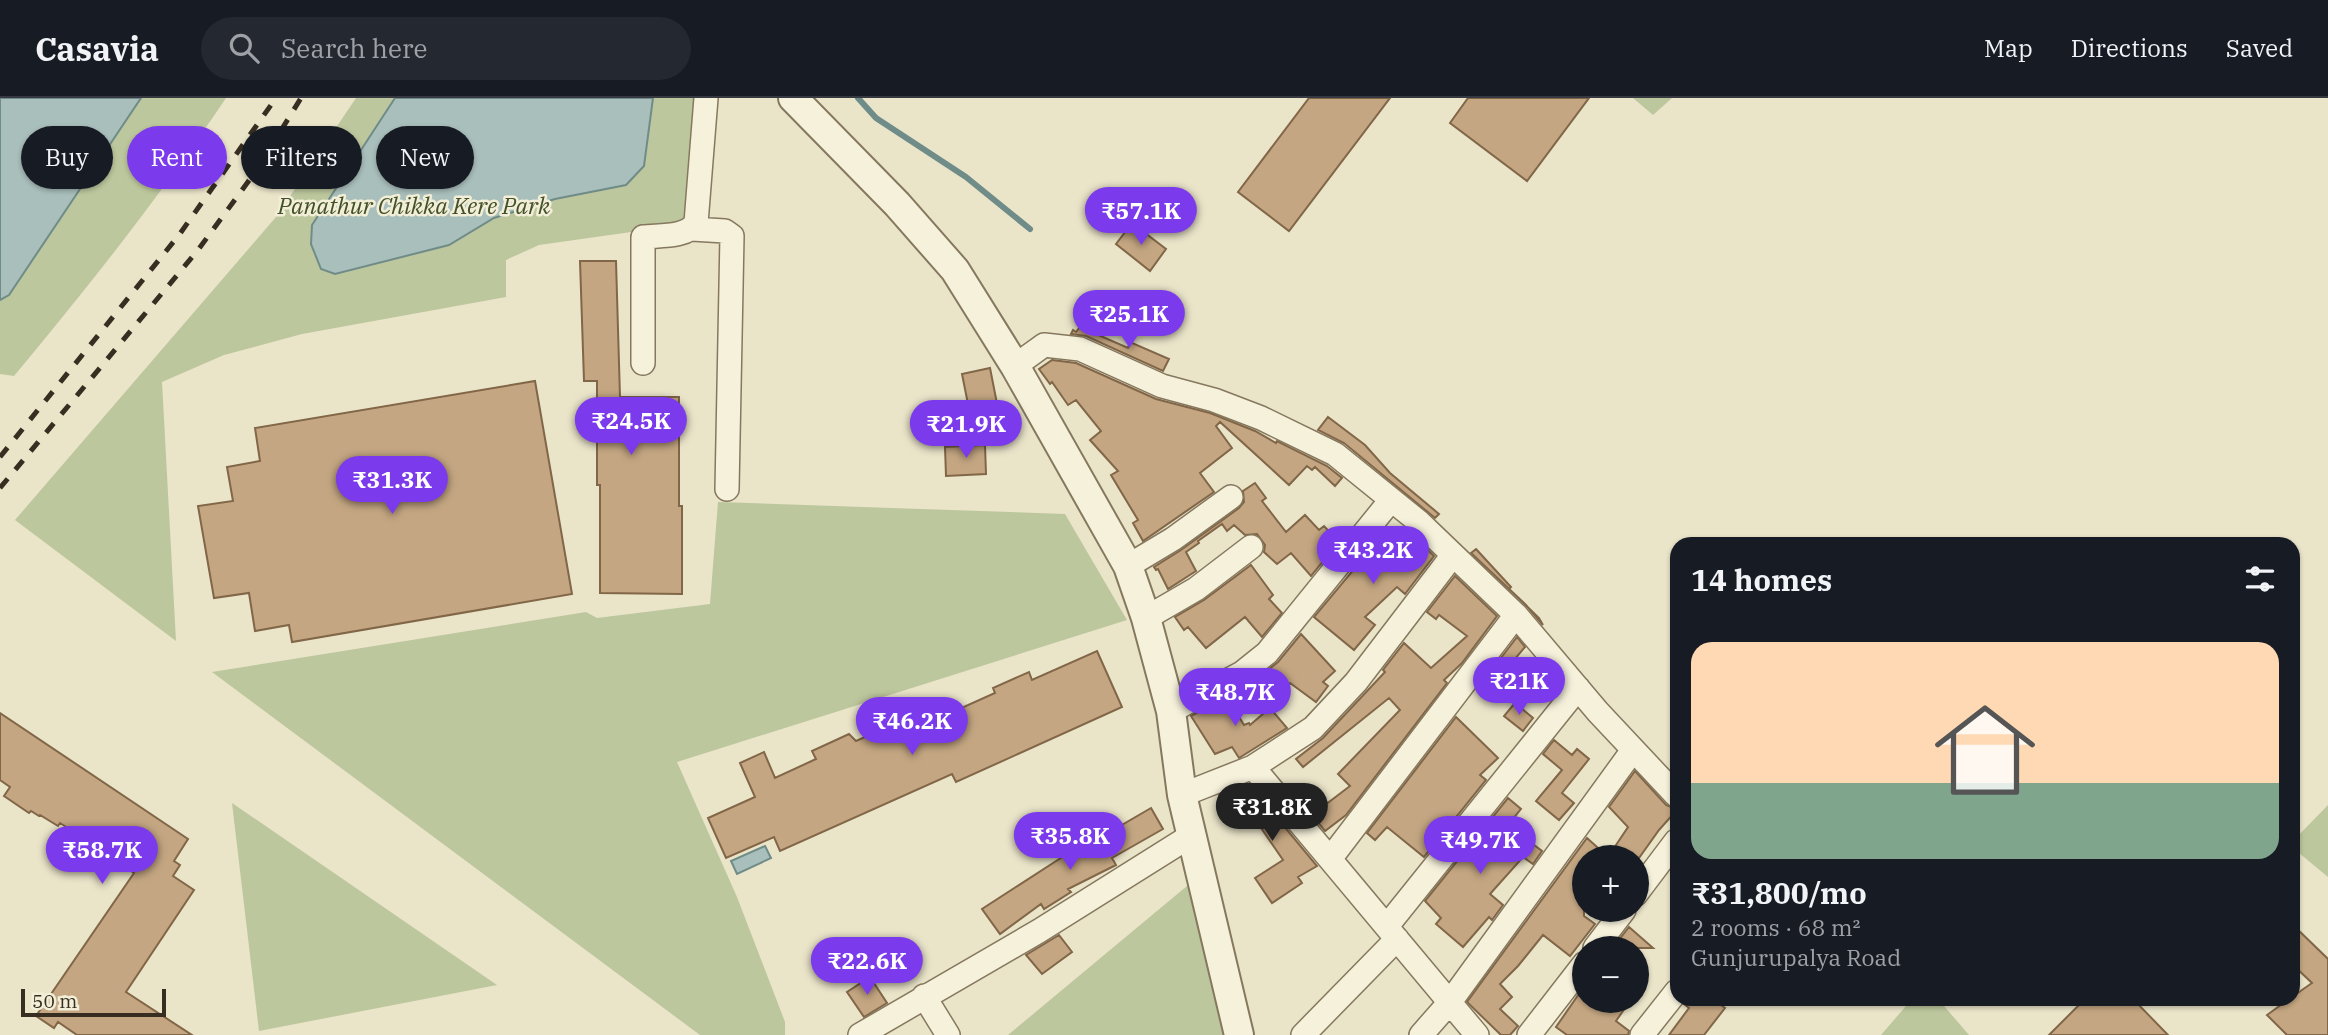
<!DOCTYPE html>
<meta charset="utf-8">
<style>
body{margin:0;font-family:"IBM Plex Serif",serif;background:#242831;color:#f1f3f6;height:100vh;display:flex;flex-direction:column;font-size:26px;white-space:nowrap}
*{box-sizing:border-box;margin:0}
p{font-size:23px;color:#9ea1a6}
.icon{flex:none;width:38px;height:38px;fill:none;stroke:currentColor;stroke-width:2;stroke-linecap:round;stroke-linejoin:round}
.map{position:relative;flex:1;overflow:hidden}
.sheet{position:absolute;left:1670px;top:439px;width:630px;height:469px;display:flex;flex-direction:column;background:#171b24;border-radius:21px;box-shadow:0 2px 5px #0004}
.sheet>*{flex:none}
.banner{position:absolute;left:21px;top:28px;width:665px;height:63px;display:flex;gap:14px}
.buttons{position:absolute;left:1572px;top:747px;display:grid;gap:14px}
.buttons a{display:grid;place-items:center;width:77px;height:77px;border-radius:50%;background:#171b24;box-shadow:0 2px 5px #0004;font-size:35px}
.scale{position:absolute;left:21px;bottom:18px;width:145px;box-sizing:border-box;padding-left:7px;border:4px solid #372e21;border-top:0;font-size:19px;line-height:24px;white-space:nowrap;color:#372e21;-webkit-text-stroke:5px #f2eed7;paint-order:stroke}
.price{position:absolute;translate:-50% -60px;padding:0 16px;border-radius:24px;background:#7c3aed;color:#fff;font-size:23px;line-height:46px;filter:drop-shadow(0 2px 4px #0008)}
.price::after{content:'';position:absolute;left:50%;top:42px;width:21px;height:16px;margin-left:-10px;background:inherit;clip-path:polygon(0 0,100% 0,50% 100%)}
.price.on{background:#222;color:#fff}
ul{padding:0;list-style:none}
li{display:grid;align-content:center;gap:14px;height:371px;padding:0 21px}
li span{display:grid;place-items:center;height:217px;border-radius:21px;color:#555}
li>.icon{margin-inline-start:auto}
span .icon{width:126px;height:126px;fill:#fffc;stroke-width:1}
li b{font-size:30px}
h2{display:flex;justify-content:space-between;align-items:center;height:84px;padding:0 21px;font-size:30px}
.tag{padding:0 24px;border-radius:32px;background:#171b24;box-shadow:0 2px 5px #0004;font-size:24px;line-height:63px}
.tag.on{background:#7c3aed;color:#fff}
header{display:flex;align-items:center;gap:42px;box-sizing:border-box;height:98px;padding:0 35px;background:#171b24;border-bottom:2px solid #363941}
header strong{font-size:33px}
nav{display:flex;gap:38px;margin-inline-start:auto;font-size:24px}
.search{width:490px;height:63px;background:#242831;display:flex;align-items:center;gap:18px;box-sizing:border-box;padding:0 24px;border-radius:38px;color:#9ea1a6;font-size:26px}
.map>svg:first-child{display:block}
.green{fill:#bdc79d}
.water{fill:#a9bfbb;stroke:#708c89;stroke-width:2}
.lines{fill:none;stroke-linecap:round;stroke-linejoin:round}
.stream{stroke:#708c89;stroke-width:6}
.building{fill:#c4a682;stroke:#816647;stroke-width:2}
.minor-casing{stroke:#85785f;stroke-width:26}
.tertiary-casing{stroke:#85785f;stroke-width:32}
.minor{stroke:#f6f1db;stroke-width:23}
.tertiary{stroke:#f6f1db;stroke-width:28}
.rail{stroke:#372e21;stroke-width:5;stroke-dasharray:12 12;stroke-linecap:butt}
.labels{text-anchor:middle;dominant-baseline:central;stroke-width:5;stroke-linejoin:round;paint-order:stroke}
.park-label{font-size:23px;font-style:italic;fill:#42512a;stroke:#f2eed7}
</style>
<header>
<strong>Casavia</strong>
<div class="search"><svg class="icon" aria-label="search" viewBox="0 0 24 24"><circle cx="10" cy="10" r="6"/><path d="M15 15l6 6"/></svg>Search here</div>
<nav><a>Map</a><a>Directions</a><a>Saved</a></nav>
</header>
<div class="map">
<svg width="2328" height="937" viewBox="0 0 2328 937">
<rect width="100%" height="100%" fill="#eae4c9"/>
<path class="green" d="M0,0h226c-65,97 -137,188 -212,278l-14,-2z
M356,0h338l-5,111 -8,16 -142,20 -33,15v37l-204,37 -78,21 -62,27 14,259 -161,-121 261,-303z
M1633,0h39l-19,17z
M718,404l347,12 62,106 -450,142 60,135 48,125v13h-85l-488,-363 374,-60 11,6 113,-14z
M232,705l265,182 -238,46z
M2328,707v72l-35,-29 -1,-6z
M1193,783l34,154h-219z
M1912,901h26l31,36h-88z"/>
<path class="water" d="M0,0h141l-132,197 -9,5z
M395,0h258l-9,68 -18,19 -71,14 -61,19 -45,27 -114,29 -14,-5 -10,-25 1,-19z
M765,748l6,12 -34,16 -6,-13z"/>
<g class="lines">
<path class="stream" d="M858,0l18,20 90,59 64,52"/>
</g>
<path class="building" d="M1309,0h81l-101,133 -51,-39z
M1468,0h121l-62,83 -77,-58z
M1132,125l34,26 -16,22 -34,-27z
M580,163h36l4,136h59v109h3v88l-82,-1v-108h-3v-104h-13z
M1080,229l48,21 2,-6 39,17 -6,12 -77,-35 -15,-2 2,-4 3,2z
M1052,262l24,3 80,36 54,14 45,18 21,12 1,-2 50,25 15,12 -7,8 -20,-19 -3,3 -5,-4 -18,19 -69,-63 -4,4 16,22 -32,25 14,19 -71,49 -10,-18 5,-3 -27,-45 7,-4 -28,-31 11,-9 -25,-31 -8,5 -16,-23 -2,2 -11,-15z
M990,270l11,56 -28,5 -11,-55z
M535,283l37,213 -280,48 -3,-17 -34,6 -6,-38 -35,5 -16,-92 35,-5 -6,-34 33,-6 -5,-33z
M1328,319l37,28 25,28 49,41 -4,4 -91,-75 -26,-13z
M985,347l1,29 -40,2 -1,-29z
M1255,385l11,15 -4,3 24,31 19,-17 14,15 5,-4 15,16 -28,34 -20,-23 -14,11 -13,-12 1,-7 -8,-11 -12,1 -11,-10 -7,6 -5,-7 -24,17 1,2 -13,9 10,19 -28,18 -10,-20 -2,1 -2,-3 27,-17 58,-42 5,-6 -1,-11z
M1408,433l26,25 -29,38 -8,-7 -32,30 10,8 -21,25 -40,-33 71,-85 11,10z
M1476,451l35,38 -2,2 30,29 4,7 -17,-20 -55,-52z
M1251,467l22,30 -4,4 13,14 -20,24 -17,-20 -39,31 -18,-21 -4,3 -9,-13 29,-17z
M1455,478l42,40 -35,47 -18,17 3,3 -101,132 -21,16 -13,-16 38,-29 -12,-12 62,-64 -11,-12 -86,69 -7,-8 27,-21 62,-66 -2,-2 21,-27 27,25 36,-32 -28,-21 -3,4 -9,-7z
M1301,536l34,37 -12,11 5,4 -12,16 -26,-19 -13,12 -12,-12 8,-8 -5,-5 10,-8z
M1517,539l8,10 -16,19 5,4 -9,12 -14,-11z
M1097,553l25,56 -166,75 -4,-8 -172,77 -6,-14 -48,21 -18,-40 47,-21 -15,-34 24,-11 11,26 41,-19 -4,-8 37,-17 7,7 65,-29 5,12 69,-31 -2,-5 36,-16 3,8z
M1227,599l17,28 5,-2 1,2 20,-17 17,20 -48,30 -7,-11 -17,7 -24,-38z
M1515,605l18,15 -10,13 -19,-15z
M0,615l188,126 -14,22 6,4 -7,11 21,14 -68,102 66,43h-115l-19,-13 -4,6 -18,-12 98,-143 -29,-19 -2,2 -14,-9 2,-4 -31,-20 -2,3 -18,-11 -1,1 -8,-5 -2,2 -25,-17 6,-9 -10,-7z
M1456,619l42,41 -18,17 6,5 -62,77 -37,-30 -12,13 -8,-7z
M1554,642l18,15 5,-6 12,10 -27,34 12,10 -15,17 -23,-19 26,-31 -19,-16z
M1635,673l31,34 10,4v2l-17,19 -20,28h-55v58l11,8 -25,32 -27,-21 -25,31 -18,18 12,13 -12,12 18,17 -8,9h-9l-34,-33 120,-164 21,19 20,-30 -19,-20z
M1249,686l68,82 -19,11 4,6 -30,20 -17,-25 28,-18 -35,-51 -16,9 -13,-23z
M1508,700l13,11 -13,16 34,26 -9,13 -10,-7 -33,37 13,11 -11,15 -3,-3 -26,30 -27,-23 5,-6 -16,-17z
M1151,710l12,21 -51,29 4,7 -48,24 3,3 -27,17 -3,-5 -41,30 -18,-25 88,-57 31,-15z
M2292,826l36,35v76h-41l-20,-20 22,-16h3v-2l20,-14 -20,-19z
M1629,829l24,21h-35l-3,-3z
M1059,837l13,17 -30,22 -16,-19z
M870,879l17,26 -23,14 -17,-25z
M1581,893l3,2v8h10l10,7 5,-7h21l-14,20 13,10 -1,4h-61l-11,-8z
M1688,901h25l12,9 -21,27h-35l20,-27 -5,-4z
M2085,901h48l35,36h-119z"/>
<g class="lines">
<g class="minor-casing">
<path id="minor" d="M692,131l33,2 7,5 -5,253
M643,265v-126c16,-2 43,1 53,-14l10,-125
M1015,268l29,-21 36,4 82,37 52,14 47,18 74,36 84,68 97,93 82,97 78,83
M1128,468l45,-27 58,-42
M1146,520l50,-29 55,-42
M1171,613l71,-38 25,-20 124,-153
M1253,669l224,268
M1182,697l71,-28 60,-39 43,-46 97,-127
M1330,761l186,-244
M1636,796l40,-53
M1387,828l191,-238
M1595,850l29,-38
M924,898l24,39
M860,937l179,-104 153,-96
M1303,937l94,-96
M1421,937l29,-33 183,-252
M1529,937l55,-71
M1642,937l34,-43"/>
</g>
<g class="tertiary-casing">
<path id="tertiary" d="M793,0l104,106 58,66 60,96 113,200 18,52 25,93 11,84 57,240"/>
</g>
<use href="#minor" class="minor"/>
<use href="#tertiary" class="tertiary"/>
<path class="rail" d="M0,359l179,-222 97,-137
M0,390l198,-238 58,-79 45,-73"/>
</g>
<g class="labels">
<g class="park-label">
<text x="414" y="107">Panathur Chikka Kere Park</text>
</g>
</g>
</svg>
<div class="buttons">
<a>+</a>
<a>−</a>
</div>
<div class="scale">50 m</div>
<b class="price" style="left:1141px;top:149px">₹57.1K</b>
<b class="price" style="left:1129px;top:252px">₹25.1K</b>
<b class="price" style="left:631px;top:359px">₹24.5K</b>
<b class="price" style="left:966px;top:362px">₹21.9K</b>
<b class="price" style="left:392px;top:418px">₹31.3K</b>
<b class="price" style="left:1373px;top:488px">₹43.2K</b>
<b class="price" style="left:1519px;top:619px">₹21K</b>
<b class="price" style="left:1235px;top:630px">₹48.7K</b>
<b class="price" style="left:912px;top:659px">₹46.2K</b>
<b class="price on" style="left:1272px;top:745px">₹31.8K</b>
<b class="price" style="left:1070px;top:774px">₹35.8K</b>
<b class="price" style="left:1480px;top:778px">₹49.7K</b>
<b class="price" style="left:102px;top:788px">₹58.7K</b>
<b class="price" style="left:867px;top:899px">₹22.6K</b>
<div class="banner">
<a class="tag">Buy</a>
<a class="tag on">Rent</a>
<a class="tag">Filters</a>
<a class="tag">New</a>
</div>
<section class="sheet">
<h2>14 homes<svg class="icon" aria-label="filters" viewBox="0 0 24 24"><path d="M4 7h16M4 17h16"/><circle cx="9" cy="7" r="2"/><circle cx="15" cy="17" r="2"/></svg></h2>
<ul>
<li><span style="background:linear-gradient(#ffd9b3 65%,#7fa58c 0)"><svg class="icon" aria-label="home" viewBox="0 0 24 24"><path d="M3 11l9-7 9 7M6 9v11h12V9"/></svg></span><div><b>₹31,800/mo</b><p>2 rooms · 68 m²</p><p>Gunjurupalya Road</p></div></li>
</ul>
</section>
</div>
